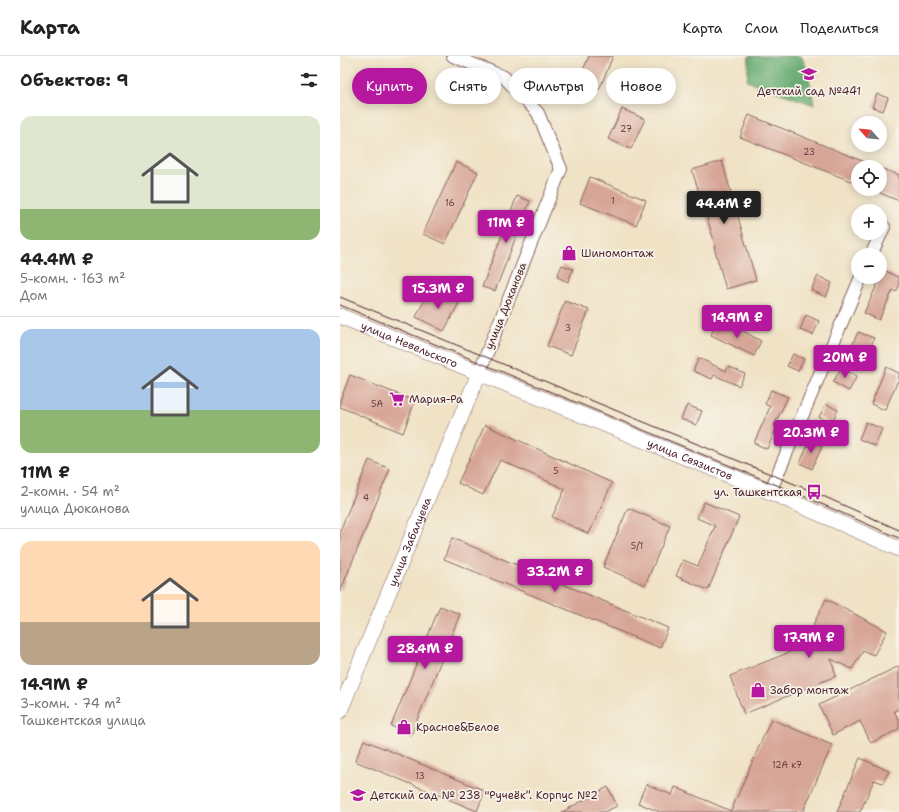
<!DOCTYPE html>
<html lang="ru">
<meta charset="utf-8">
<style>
body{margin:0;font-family:"Shantell Sans",sans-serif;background:#f6f6f6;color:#222;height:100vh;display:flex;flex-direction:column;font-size:15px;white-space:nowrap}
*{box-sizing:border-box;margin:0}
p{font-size:13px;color:#767676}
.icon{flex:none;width:22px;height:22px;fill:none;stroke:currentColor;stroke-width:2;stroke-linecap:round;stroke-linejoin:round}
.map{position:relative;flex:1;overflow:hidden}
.panel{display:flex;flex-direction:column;background:#fff;width:340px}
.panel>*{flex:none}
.banner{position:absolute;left:12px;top:12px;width:380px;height:36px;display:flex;gap:8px}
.needle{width:26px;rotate:297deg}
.controls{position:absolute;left:511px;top:60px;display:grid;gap:8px}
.controls a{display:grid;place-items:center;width:36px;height:36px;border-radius:50%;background:#fff;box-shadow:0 2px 10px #0003;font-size:20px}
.price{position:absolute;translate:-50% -34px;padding:0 9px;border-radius:4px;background:#b5179e;color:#fff;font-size:13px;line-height:26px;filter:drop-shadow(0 1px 2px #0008)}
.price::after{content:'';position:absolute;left:50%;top:24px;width:12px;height:9px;margin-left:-6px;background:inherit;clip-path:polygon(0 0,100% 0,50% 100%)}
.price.current{background:#222;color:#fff}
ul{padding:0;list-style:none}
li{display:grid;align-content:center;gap:8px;height:212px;padding:0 20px}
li+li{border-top:1px solid #e0e0e0}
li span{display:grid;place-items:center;height:124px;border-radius:12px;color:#555}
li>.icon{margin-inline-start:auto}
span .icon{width:72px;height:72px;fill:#fffc;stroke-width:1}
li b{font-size:17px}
h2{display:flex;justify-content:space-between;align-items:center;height:48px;padding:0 20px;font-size:17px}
.tag{padding:0 14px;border-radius:18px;background:#fff;box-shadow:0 2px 10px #0003;font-size:14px;line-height:36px}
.tag.current{background:#b5179e;color:#fff}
header{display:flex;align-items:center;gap:24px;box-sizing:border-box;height:56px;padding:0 20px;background:#fff;border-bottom:1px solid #e0e0e0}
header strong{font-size:19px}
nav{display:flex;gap:22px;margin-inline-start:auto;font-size:14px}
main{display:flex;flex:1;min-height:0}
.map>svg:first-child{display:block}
.forest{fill:#68ac72;stroke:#59664e}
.building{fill:#d7a596}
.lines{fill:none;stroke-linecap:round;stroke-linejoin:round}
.minor-casing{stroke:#846361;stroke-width:14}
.tertiary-casing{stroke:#846361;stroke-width:16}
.minor{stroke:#fff;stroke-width:12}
.tertiary{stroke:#fff;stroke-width:15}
.tram{stroke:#4a1f2b;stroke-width:1}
.labels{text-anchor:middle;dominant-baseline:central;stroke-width:3.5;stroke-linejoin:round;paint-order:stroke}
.number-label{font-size:9px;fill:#6d4046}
.poi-label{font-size:11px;fill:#4a1f2b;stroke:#f7f3e8;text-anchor:start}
.street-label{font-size:11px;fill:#4a1f2b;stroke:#f7f3e8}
</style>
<header>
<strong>Карта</strong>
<nav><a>Карта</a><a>Слои</a><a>Поделиться</a></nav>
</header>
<main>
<section class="panel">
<h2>Объектов: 9<svg class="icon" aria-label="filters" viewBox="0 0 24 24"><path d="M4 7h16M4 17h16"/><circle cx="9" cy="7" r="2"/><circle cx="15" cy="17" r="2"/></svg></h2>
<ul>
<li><span style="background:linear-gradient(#dfe7d0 75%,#8fb573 0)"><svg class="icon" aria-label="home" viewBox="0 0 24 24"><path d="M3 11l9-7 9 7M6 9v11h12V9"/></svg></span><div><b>44.4M ₽</b><p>5-комн. · 163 m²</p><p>Дом</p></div></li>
<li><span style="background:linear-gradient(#a9c7e8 65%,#8fb573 0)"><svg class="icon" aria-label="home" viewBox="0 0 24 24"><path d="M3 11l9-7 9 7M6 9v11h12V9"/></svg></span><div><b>11M ₽</b><p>2-комн. · 54 m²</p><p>улица Дюканова</p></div></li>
<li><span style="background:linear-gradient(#ffd9b3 65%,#b9a48a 0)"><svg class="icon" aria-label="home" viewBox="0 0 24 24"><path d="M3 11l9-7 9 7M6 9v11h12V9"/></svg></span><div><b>14.9M ₽</b><p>3-комн. · 74 m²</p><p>Ташкентская улица</p></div></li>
</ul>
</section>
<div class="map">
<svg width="559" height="756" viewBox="0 0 559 756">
<rect width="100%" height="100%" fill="#f7f3e8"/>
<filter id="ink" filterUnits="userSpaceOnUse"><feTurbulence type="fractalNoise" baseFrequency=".025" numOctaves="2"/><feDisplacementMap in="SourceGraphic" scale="8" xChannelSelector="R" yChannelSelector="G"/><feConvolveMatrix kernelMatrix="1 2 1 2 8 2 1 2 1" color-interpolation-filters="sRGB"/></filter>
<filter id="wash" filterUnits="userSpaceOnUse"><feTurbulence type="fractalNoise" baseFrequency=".012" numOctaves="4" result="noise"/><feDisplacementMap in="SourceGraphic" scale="16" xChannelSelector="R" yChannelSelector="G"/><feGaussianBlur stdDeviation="0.9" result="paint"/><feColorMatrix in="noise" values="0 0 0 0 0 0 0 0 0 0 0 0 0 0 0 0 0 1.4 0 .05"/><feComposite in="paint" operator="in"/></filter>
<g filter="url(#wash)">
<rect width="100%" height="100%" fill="#f0e2c5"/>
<path class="forest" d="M409,0h52l7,15 6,34 -67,-24z"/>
<g id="blocks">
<path class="building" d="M249,0h24l-14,34 -21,-8z
M537,38l11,4 -5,13 -11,-4z
M282,53l23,10 -14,30 -23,-10z
M409,59l128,52h-19v17l-118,-47z
M382,105l34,119 -30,9 -12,-42h2l-24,-77z
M116,106l22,10 -33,72 -22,-10z
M540,112l19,7v26l-19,-8z
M250,121l56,23 -10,25 -56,-22z
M177,140l13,5 -35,90 -13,-4z
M222,209l11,4 -5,13 -11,-5z
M544,214l15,8v8l-3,6 -3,-2 -14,30 -15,-7z
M478,220l14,7 -6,14 -15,-7z
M89,235l12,6 2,-5 17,9 -16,30 -28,-14z
M225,245l24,9 -18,45 -24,-9z
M466,259l13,6 -6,14 -13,-5z
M377,266l23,10 1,-2 20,11 -7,15 -43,-21z
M518,276l16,6 -7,18 -17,-6z
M453,298l11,5 -6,12 -11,-5z
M359,302l27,13 2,-5 17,8 -6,12 -25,-11 -2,4 -19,-8z
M546,311l13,6v5l-14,32 -14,-6z
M501,312l16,8 -8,15 -16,-9z
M10,319l65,26 -12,32 -63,-26v-6z
M431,334l17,7 -14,28 3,2 -10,22 -13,-6 16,-36 -5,-3z
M486,348l12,6 -7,13 -12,-6z
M347,349l15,6 -6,14 -15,-6z
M526,366l16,7 -7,17 -16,-7z
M145,369l127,58 -23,51 -37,-17 13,-28 -65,-29 -17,35 -25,-12z
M470,384l12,6 -10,23 -12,-6z
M29,404l21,9 -50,123v-61z
M364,446l35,15 -31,73 -32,-14 7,-16 15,6 17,-40 -18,-8z
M288,452l42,18 -25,59 -42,-18z
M112,482l216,90 -8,20 -216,-89z
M486,543l61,32 -13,24 -11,-4 -11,18 -21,-10 5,17 -92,38 -14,-38 100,-40 -17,-11z
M100,550l20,8 -49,121 -20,-9z
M559,610v43l-5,2 5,9v9l-28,14 -11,-22 -27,14 -14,-30z
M431,663l61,26 -29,67h-143l-22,-9 8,-19 26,11 3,-8 56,24z
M24,684l121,51 -8,20 -122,-50z
M520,702l29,13 -6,12 -9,-3 -14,32h-23z
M268,731l9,19 -13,6h-42z"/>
</g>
</g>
<g filter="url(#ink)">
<use href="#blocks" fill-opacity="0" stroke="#846361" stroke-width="1"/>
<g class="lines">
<g class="minor-casing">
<path id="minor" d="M113,0l51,21 34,36 23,56 -82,204
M531,199l13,-28
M430,436l91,-215"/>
</g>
<g class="tertiary-casing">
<g id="tertiary">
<path id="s1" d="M0,260l430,176 129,57"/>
<path id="s2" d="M0,655l139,-338"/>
</g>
</g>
<use href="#minor" class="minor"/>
<use href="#tertiary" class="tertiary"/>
<path class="tram" d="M0,241l474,195 85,38
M0,249l461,190 98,43"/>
</g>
</g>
<defs>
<g id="school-bare" transform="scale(1.2)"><path d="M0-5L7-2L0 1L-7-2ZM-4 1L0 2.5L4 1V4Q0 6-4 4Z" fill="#b5179e" stroke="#f7f3e8" stroke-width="2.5" paint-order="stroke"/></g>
<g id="shop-bare" transform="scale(1.2)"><path d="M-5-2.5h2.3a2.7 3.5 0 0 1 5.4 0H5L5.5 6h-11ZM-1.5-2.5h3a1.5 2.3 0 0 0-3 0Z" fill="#b5179e" stroke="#f7f3e8" stroke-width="2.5" paint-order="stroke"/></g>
<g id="supermarket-bare" transform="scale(1.2)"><path d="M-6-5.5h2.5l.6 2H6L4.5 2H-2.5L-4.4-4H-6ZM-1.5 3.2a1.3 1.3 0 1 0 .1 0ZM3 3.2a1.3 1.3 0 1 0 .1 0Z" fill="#b5179e" stroke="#f7f3e8" stroke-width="2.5" paint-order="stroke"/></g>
<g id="bus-bare" transform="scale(1.2)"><path d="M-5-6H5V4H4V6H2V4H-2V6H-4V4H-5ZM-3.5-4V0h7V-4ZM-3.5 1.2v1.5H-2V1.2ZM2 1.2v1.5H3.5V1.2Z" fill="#b5179e" stroke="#f7f3e8" stroke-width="2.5" paint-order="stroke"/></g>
</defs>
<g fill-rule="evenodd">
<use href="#school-bare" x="469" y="18"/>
<use href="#shop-bare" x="229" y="197"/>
<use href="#supermarket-bare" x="57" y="343"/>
<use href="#bus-bare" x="474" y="436"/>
<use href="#shop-bare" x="418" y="634"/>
<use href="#shop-bare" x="64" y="671"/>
<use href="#school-bare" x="18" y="739"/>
</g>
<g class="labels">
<g class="number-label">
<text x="286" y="73">27</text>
<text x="469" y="96">23</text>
<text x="273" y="145">1</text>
<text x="110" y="147">16</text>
<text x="228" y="272">3</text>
<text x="37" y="348">5А</text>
<text x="216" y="415">5</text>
<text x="26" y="442">4</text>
<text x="297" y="490">5/1</text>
<text x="447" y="709">12А к7</text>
<text x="80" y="720">13</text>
</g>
<g class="poi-label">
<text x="469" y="35" text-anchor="middle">Детский сад №441</text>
<text x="241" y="197">Шиномонтаж</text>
<text x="69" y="343">Мария-Ра</text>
<text x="462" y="436" text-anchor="end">ул. Ташкентская</text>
<text x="430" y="634">Забор монтаж</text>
<text x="76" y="671">Красное&amp;Белое</text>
<text x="30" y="739">Детский сад № 238 "Ручеёк". Корпус №2</text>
</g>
<g class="street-label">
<text transform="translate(166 250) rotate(-68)">улица Дюканова</text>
<text stroke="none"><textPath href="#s1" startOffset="75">улица Невельского</textPath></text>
<text stroke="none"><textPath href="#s1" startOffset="378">улица Связистов</textPath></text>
<text stroke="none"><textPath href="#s2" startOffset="183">улица Забалуева</textPath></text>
</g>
</g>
</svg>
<div class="controls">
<a><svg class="needle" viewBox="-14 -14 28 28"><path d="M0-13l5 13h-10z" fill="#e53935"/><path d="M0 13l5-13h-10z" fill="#767676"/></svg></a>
<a><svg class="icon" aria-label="locate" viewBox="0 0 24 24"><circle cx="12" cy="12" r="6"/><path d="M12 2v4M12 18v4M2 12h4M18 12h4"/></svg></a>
<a>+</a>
<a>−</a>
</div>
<b class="price current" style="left:384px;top:169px">44.4M ₽</b>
<b class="price" style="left:166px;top:188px">11M ₽</b>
<b class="price" style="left:98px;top:254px">15.3M ₽</b>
<b class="price" style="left:397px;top:283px">14.9M ₽</b>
<b class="price" style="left:505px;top:323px">20M ₽</b>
<b class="price" style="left:471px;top:398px">20.3M ₽</b>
<b class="price" style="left:215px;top:537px">33.2M ₽</b>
<b class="price" style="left:469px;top:603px">17.9M ₽</b>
<b class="price" style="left:85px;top:614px">28.4M ₽</b>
<div class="banner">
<a class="tag current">Купить</a>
<a class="tag">Снять</a>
<a class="tag">Фильтры</a>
<a class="tag">Новое</a>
</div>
</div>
</main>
